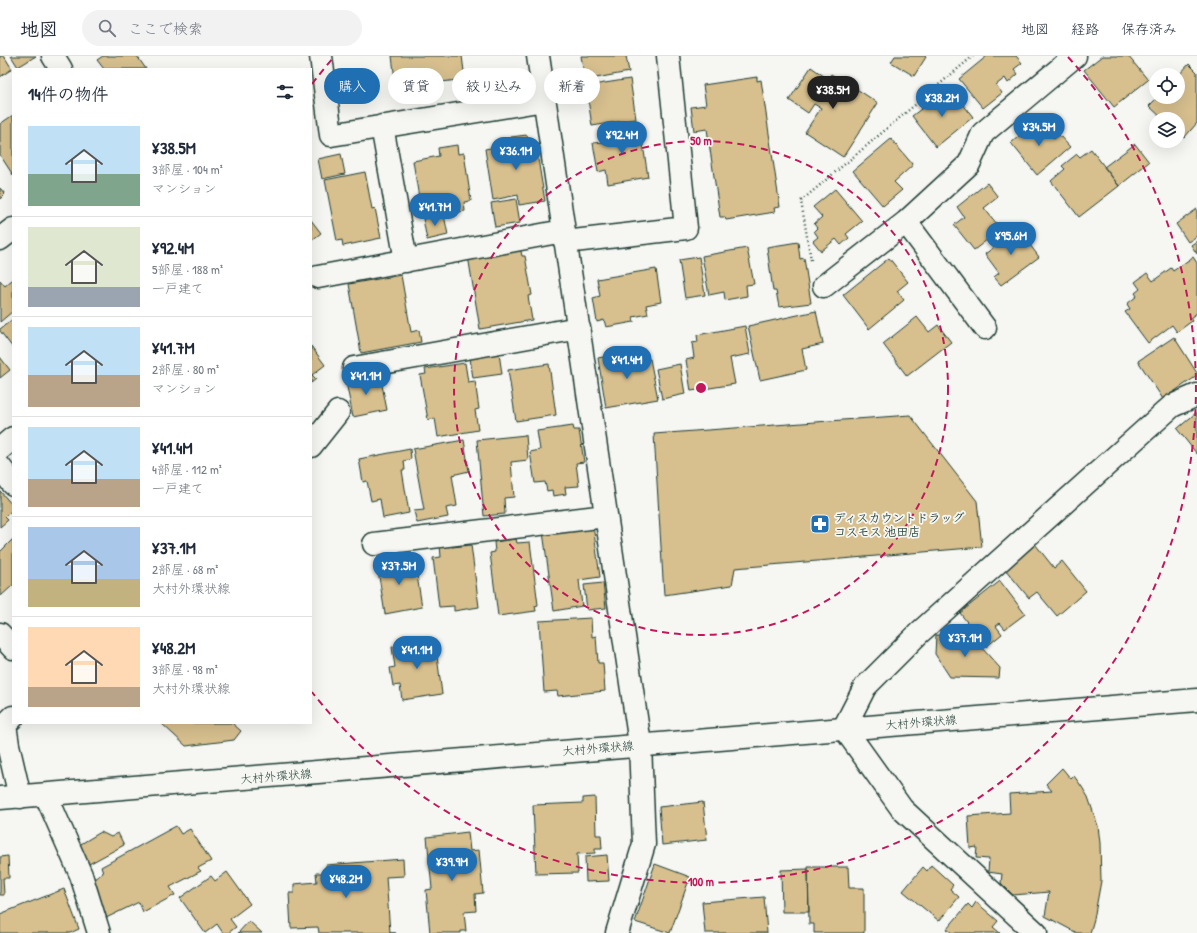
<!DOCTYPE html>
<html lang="ja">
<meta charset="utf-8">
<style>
body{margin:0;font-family:"Patrick Hand","Klee One",sans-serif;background:#f2f2f3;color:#1f2937;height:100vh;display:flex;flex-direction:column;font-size:15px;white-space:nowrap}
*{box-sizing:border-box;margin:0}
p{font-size:13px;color:#747a83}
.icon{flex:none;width:22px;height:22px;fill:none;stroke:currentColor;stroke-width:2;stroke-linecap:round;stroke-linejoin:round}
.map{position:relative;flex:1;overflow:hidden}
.side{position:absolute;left:12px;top:12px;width:300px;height:656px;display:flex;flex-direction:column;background:#fff;border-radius:0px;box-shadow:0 4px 16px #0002}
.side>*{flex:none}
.guide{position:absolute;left:324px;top:12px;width:380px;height:36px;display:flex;gap:8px}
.tools{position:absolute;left:1149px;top:12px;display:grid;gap:8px}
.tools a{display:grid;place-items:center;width:36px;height:36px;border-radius:50%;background:#fff;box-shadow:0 4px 16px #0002;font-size:20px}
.price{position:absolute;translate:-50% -34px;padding:0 9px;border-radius:14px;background:#1f6fb2;color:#fff;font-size:13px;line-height:26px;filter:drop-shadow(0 1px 2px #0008)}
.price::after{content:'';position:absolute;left:50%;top:24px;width:12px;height:9px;margin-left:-6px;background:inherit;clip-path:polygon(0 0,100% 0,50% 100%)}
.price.selected{background:#222;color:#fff}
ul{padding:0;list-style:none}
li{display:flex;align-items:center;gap:12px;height:100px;padding:0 16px}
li+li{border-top:1px solid #e0e1e3}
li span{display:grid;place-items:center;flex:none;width:112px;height:80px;border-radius:0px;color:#555}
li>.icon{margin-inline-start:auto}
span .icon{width:48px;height:48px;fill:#fffc;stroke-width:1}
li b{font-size:17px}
h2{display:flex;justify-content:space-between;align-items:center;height:48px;padding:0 16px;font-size:17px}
.tag{padding:0 14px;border-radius:18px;background:#fff;box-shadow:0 4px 16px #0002;font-size:14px;line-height:36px}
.tag.selected{background:#1f6fb2;color:#fff}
header{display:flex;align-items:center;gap:24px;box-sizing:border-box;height:56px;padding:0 20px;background:#fff;border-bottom:1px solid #e0e1e3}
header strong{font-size:19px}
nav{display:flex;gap:22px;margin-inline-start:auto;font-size:14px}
.search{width:280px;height:36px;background:#f2f2f3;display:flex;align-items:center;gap:10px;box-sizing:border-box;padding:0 14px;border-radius:22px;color:#747a83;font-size:15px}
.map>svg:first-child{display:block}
.building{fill:#d7bf8e;stroke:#1f3d34}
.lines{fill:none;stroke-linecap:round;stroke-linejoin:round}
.minor-casing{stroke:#1f3d34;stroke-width:25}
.secondary-casing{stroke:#1f3d34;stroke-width:25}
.path{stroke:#1f3d34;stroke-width:2.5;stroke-dasharray:1 3;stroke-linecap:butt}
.minor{stroke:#f6f6f2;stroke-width:22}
.secondary{stroke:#f6f6f2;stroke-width:22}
.ring{fill:none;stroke:#c2185b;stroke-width:2;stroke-dasharray:7 5}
.labels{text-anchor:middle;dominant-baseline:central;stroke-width:3.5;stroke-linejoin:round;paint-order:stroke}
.poi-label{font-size:12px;font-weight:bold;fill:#1f3d34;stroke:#f6f6f2;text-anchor:start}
.street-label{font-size:12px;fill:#1f3d34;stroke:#f6f6f2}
.centre{fill:#c2185b;stroke:#f6f6f2;stroke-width:2}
.ring-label{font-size:12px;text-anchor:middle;font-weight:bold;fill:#c2185b;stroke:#f6f6f2;stroke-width:3.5;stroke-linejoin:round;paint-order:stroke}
</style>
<header>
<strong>地図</strong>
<div class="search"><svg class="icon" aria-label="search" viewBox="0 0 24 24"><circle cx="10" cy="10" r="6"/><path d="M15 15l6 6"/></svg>ここで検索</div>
<nav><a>地図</a><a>経路</a><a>保存済み</a></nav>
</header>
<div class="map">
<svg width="1197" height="877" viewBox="0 0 1197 877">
<rect width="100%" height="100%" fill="#f6f6f2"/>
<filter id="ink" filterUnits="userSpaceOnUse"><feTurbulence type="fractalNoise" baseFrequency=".025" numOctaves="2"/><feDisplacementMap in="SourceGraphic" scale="8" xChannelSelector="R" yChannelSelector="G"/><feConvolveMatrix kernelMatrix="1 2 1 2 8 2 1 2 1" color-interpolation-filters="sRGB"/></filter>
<g filter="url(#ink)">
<path class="building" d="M0,0h4l8,13 -12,8z
M11,0h25l-18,11z
M103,0h34l9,13h-42l-7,-9z
M392,0h70l3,23 -69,9z
M581,0h45l3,16 -44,8z
M895,0h30l1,1 -12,19 -23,-14z
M987,0h29l6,7 -8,6 4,5 -10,9 -3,-5 -9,7 6,8 -19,15 -24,-29z
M1102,0h26l20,24 -34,27 -30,-37z
M1189,8l8,8v51l-13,15 -6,-5v-14h-15l-14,-13 9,-9h20v-21z
M811,11l17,12 3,-5 8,5 1,-1 38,25 -35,54 -38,-25 16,-24 -7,-4 -6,9 -19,-13z
M757,21v4l4,-1 19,127 -6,1 1,4 -49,8 -1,-3h-5l-13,-88 -13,2 -3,-24 15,-2 -3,-20z
M630,23l6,40 -44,7 -6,-40z
M943,36l9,11 6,-5 15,19 -37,30 -24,-31z
M13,59v60l-13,-20v-31z
M1038,64l16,19 5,-4 11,12 -33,28 -26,-32z
M640,69l8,52 -40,7 -2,-14 -8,2 -5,-29 10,-1 -2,-10z
M527,79l1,7 7,-1 10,60 -26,4 -1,-10 -25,5 -8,-51 27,-5 -1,-7z
M891,83l22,26 -19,17 8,8 -19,16 -30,-35z
M1135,88l14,18 -30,24 -15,-19z
M457,89l1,9 6,-1 7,48 -7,1 1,9 -17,3 -1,-9 -26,5 -8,-49 26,-5 -1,-8z
M1091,93l28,37 -40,31 -28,-36 14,-12 -3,-3 15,-12 3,3z
M341,98l4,20 -23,5 -4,-20z
M365,116l7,37 3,-1 6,30 -38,8 -1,-6 -5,1 -12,-61z
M987,127l11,14 -14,11 17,21 -27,21 -20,-25 10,-8 -7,-10z
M0,132l5,6 -5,5z
M835,133l27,32 -16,13 3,4 -8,7 -5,-6 -15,12 -8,-10 5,-4 -4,-6 3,-3 -3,-4 8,-7 -9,-10z
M516,143l4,24 -25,4 -4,-24z
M1197,153v27l-9,6 -12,-18z
M444,159l4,20 -21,5 -4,-21z
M311,164l10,13 -10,8z
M1018,173l21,28 -38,28 -7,-8 5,-4 -14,-19z
M1197,185v13l-6,-9z
M798,186l2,17 4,-1 7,45 -32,4 -3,-16h-3l-6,-44z
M520,191l2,9h3l7,39 -4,1 4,24 -52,9 -12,-73z
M747,192l7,36 -8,1 1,11 -22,4 -1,-8 -15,3 -7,-39z
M699,201l6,38 -20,3 -6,-38z
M1193,201l4,6v50l-7,5 2,3 -15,11 -5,-7 -24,18 -23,-31 5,-3 -3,-5 10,-8 -2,-3 5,-4 -5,-7 12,-9 6,8 18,-13 2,3z
M889,202l19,24 -11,9 7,9 -35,29 -26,-34z
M656,213l5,33 -15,3 2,9 -15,3 1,5 -28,5 -2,-7 -7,2 -4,-24 7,-2 -3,-17z
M401,219l10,57 8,-2 2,12 -60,11 -12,-69z
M13,223v32l-13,11v-42l5,6z
M816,255l7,33 -21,5 4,21 -46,10 -12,-54z
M917,261l12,15 9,-7 13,17 -44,34 -24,-32z
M13,263v29l-13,-17v-2z
M745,270l5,28 -20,4 5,26 -44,7 -5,-31 8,-2 -2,-15 6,-1 -1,-7z
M1174,281l23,36v3l-34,23 -25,-38z
M311,290l14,19 -13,10 4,4 -5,4z
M635,295l2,10 13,-2 8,40 -52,9 -8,-50z
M499,297l3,21 -29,4 -3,-20z
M0,301l10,13 -10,8z
M465,307l3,19 7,-1 4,28 -4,1 3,20 -40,7 -3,-19 -7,2 -8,-45 6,-1 -1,-5z
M549,308l7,51 -40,6 -8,-51z
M680,308l5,30 -23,5 -6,-30z
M380,319l7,35 -34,7 -7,-35z
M1197,356v42l-20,-25z
M910,359l67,86 5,46 -247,21 -3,17 -68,10 -10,-161z
M573,370l1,4h5l5,32 -8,1 3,23 -14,1 1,7 -13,2 -1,-6 -5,1 -2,-9 -10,1 -5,-31 10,-2 -3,-19z
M526,379l2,25 -17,2 3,35 -10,1 1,16 -21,2 -7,-76z
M464,384l5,31 -17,4 5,31 -11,2 2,9 -31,6 -3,-12 10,-1 -11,-61z
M410,393l1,10 -7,2 1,9h-3l7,43 -26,5 -3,-19 -9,2 -4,-20 -4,1 -4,-23z
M0,435l13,15v3l-8,8 3,3 -8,7z
M593,469l7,52 -21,3 3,26 -28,5 -11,-79z
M13,483v46l-12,11 -1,-1v-43z
M516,483l1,4 13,-1 8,63 -3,1 1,5 -38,5 -8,-63 5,-1 -1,-10z
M452,487v4l19,-2 8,62 -25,4v-5l-15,1 -6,-49 8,-1 -1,-12z
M1035,488l19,24 8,-7 24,30 -29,25 -20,-24 -8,6 -24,-29z
M405,498l3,16 8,-1 6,38 -37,7 -8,-50 16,-2 -1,-6z
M1000,525l25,33 -20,15 -5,-6 -4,3 6,8 -16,13 -26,-34z
M603,527l3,25 -19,2 -3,-25z
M591,562l1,19 4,-1 2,27h5l2,28 -47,5 -1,-5 -13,1 -5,-71z
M936,579l36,2 28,31 -1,10 -49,-1 -15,-23z
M435,585l7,53 -40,6 -2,-15 -7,1 -3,-18 5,-1 -3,-20z
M161,667h71l9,8 -7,9 -48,6z
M1062,712l9,11 3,-3 8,11 6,10 10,29 2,17 1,38 -7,38 -4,14h-13l-32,-17 4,-24 -36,3 -12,-12 1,-9 -14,-2 1,-13 -13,-1 1,-11 -7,1 -2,-32 42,-3 -1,-19 43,-3 -6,-7z
M595,741l1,38h5l1,14h-7v4l-18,1 1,19 -42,1 -3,-69 50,-2v-5z
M703,746l4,38 -45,5 -3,-38z
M176,770l5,8 9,-5 21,32 -13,7 3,3 -31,16 5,8 -32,17 -4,-10 -35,17 -10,-40 9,-6 -2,-6z
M101,776l10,5 7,-4 6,12 -35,19 -10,-19z
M468,776l2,19 9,-1 4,43 -8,1 1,17 -12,1 2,19h-5v2h-31l-4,-43 6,-1 -5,-52z
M607,799l2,26 -23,1 -1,-25z
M8,800l1,22h-6l1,17h-4v-38z
M403,803l1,17 -18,1 4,56h6h-77l-1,-6 -27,1 -2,-35h5v-9l23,-2 -1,-9h10v-8z
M655,808l35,13 -20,56 -35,-11z
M931,809l22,20 -3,4 9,8 -20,24 -36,-30 20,-24 4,4z
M808,811h40l1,21h15v45h-50v-9h-5z
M808,813l1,43h-27l-1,-42z
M227,816l23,32 -20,15 6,8 -8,6h-5l-6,-9 -12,9 -25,-35 31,-22 4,5z
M64,833l15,40 -9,4h-70v-19z
M764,841l3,36h-62l-3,-31z
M976,846l22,19 -5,6 7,6h-48l-5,-4 21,-25 4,4z
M249,865l13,12h-24z"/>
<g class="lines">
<g class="minor-casing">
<path id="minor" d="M53,0l8,13
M321,0l10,79 213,-35
M538,0l102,688 4,100 -27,89
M382,70l24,135
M906,166l79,106
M0,183l13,-10
M565,186l121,-14 -18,-172
M318,221l245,-46
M824,230l82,-64 63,-58 14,-31 92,-77
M354,312l225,-40
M311,390l27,-34
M0,393l13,-11
M0,411l13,17
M374,488l232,-28
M0,578l13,14
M13,661l-8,8 3,20 12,52
M46,739l35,80 18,58
M1036,877l-134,-124 -58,-81 21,-41 54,-54 253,-227 25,-11"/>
</g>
<g class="secondary-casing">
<path id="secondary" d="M0,742l1197,-98"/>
</g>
<path class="path" d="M811,204l-10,-59 172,-145"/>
<use href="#minor" class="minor"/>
<use href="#secondary" class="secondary"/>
</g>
</g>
<g class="ring">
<circle cx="701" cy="332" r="247"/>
<path d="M312 28A494 494 0 0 1 334 1M1068 1A494 494 0 1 1 312 636"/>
</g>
<defs>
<g id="pharmacy-square" transform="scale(1)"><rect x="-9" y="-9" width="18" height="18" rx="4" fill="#1f6fb2" stroke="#f6f6f2"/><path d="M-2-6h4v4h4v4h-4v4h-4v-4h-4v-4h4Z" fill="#fff"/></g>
</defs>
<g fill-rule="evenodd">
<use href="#pharmacy-square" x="820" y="468"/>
</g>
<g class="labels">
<g class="poi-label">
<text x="834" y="461">ディスカウントドラッグ<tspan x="834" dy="14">コスモス 池田店</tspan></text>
</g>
<g class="street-label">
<text transform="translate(921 666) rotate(-5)">大村外環状線</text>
<text transform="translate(598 692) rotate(-5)">大村外環状線</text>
<text transform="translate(276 720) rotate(-5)">大村外環状線</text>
</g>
</g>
<circle cx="701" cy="332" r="6" class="centre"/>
<g class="ring-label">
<text x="701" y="89">50 m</text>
<text x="701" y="830">100 m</text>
</g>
</svg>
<div class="tools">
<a><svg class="icon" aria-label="locate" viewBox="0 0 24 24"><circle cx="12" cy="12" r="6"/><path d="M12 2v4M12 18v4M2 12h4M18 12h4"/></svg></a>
<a><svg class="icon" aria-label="layers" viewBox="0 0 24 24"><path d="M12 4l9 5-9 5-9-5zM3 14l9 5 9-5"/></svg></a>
</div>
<b class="price selected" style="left:833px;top:54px">¥38.5M</b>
<b class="price" style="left:942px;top:62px">¥38.2M</b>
<b class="price" style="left:1039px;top:91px">¥34.5M</b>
<b class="price" style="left:622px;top:99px">¥92.4M</b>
<b class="price" style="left:516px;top:115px">¥36.1M</b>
<b class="price" style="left:435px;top:171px">¥41.7M</b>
<b class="price" style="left:1011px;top:200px">¥95.6M</b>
<b class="price" style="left:627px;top:324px">¥41.4M</b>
<b class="price" style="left:366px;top:340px">¥41.1M</b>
<b class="price" style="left:399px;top:530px">¥37.5M</b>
<b class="price" style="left:965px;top:602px">¥37.1M</b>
<b class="price" style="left:417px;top:614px">¥41.1M</b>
<b class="price" style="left:452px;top:826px">¥39.9M</b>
<b class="price" style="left:346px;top:843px">¥48.2M</b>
<div class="guide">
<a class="tag selected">購入</a>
<a class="tag">賃貸</a>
<a class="tag">絞り込み</a>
<a class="tag">新着</a>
</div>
<section class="side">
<h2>14件の物件<svg class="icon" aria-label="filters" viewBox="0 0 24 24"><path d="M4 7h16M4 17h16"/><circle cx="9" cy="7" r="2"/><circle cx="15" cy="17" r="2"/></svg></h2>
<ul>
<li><span style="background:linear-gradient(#bfe0f5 60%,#7fa58c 0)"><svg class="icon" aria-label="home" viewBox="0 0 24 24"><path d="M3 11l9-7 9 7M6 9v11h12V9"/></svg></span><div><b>¥38.5M</b><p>3部屋 · 104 m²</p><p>マンション</p></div></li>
<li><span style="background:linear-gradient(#dfe7d0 75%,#9aa5b1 0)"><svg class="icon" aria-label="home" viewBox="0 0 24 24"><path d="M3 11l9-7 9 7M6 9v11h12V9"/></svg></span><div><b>¥92.4M</b><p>5部屋 · 188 m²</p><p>一戸建て</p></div></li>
<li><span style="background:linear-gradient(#bfe0f5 60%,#b9a48a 0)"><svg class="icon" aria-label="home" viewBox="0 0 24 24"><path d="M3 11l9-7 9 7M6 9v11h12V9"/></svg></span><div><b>¥41.7M</b><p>2部屋 · 80 m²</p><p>マンション</p></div></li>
<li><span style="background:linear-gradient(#bfe0f5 65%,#b9a48a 0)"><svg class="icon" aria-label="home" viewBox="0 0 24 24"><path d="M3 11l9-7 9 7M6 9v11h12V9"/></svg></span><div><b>¥41.4M</b><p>4部屋 · 112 m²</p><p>一戸建て</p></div></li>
<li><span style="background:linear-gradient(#a9c7e8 65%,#c2b280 0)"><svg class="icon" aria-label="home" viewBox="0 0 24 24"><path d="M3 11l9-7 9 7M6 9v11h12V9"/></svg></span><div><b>¥37.1M</b><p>2部屋 · 68 m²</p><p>大村外環状線</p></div></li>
<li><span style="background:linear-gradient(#ffd9b3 75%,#b9a48a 0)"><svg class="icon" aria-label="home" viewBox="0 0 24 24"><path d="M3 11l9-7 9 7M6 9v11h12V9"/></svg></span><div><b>¥48.2M</b><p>3部屋 · 98 m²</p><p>大村外環状線</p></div></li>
</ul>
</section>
</div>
